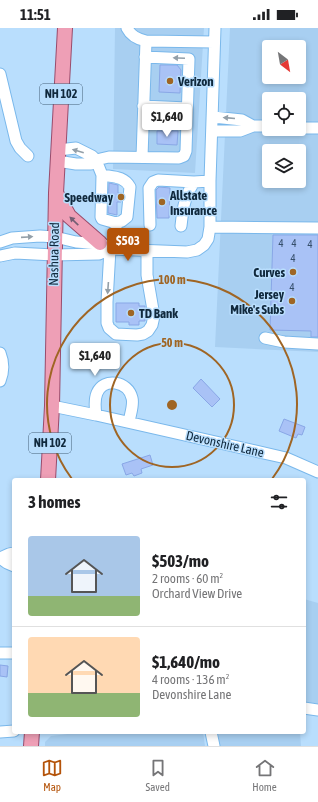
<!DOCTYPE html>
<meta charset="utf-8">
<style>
body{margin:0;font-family:"Asap Condensed",sans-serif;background:#f2f2f2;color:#202124;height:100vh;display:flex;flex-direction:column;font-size:15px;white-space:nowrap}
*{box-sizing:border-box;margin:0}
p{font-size:13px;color:#757577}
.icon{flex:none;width:22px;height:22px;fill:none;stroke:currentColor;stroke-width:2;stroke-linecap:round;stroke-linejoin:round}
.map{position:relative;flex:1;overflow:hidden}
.drawer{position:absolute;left:12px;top:450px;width:294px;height:256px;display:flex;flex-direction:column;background:#fff;border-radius:4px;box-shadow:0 2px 6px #0003}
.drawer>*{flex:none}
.needle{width:26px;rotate:149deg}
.controls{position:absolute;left:262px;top:12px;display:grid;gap:8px}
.controls a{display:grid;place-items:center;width:44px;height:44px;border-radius:4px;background:#fff;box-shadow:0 2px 6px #0003;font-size:20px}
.price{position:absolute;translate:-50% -34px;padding:0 9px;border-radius:4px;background:#fff;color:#222;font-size:13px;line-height:26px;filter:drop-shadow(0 1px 2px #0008)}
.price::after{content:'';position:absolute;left:50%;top:24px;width:12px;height:9px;margin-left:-6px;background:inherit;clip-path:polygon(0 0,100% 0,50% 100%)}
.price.on{background:#b45309;color:#fff}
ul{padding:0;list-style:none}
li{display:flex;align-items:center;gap:12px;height:100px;padding:0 16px}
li+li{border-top:1px solid #e0e0e0}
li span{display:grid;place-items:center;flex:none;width:112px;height:80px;border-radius:4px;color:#555}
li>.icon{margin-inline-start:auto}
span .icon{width:48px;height:48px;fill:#fffc;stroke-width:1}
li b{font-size:17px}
h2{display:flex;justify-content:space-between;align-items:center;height:48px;padding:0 16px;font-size:17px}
.status{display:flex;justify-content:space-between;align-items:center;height:28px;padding:0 20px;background:#fff;direction:ltr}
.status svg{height:11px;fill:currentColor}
.menu{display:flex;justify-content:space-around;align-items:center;height:56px;border-top:1px solid #e0e0e0;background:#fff;font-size:11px;color:#757577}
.menu a{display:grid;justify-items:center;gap:2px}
.menu .on{color:#b45309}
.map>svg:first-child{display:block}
.built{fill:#a8cff1;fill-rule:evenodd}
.building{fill:#a9c2f6;stroke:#89a7e6}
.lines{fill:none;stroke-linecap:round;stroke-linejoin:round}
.minor-casing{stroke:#7ab8eb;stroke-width:13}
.major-casing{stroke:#994c6c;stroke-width:16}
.minor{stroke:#fff;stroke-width:11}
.major{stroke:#ee9fb6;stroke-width:14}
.oneway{fill:#939fa8}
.oneway2{fill:#745e73}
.ring{fill:none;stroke:#9f6524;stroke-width:2}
.poi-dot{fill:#9f6524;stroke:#b9defd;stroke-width:1.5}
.labels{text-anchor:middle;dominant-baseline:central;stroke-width:3;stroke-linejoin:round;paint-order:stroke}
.number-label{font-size:11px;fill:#364f6b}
.shield{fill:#b9defd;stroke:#435f77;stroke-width:1}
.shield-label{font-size:12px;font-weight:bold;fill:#10293d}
.poi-label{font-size:13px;font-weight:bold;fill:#10293d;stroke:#b9defd;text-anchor:start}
.street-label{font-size:13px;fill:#10293d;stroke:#b9defd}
.centre{fill:#9f6524;stroke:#b9defd;stroke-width:2}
.ring-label{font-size:12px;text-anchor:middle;font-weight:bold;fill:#9f6524;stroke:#b9defd;stroke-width:3;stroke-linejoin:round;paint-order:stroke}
</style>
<div class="status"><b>11:51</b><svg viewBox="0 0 49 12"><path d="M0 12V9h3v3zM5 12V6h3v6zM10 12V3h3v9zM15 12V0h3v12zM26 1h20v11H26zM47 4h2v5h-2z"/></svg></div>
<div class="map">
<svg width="318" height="718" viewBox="0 0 318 718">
<rect width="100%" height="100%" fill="#b9defd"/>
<path class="built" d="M115,0h89l-9,145 -82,-4z
M230,0h88v324l-103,-5zM269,19h30v30h-30zM269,71h30v30h-30zM269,123h30v30h-30z
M304,571l14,4v101l-14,-1z
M84,704h119l2,14h-160v-4l6,-6z
M216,704h84l1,14h-82z"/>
<path class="building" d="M160,37h17l4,5 -1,23 -21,-1z
M157,103h21l-1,14 -20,-1z
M109,155l9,2v8h4l-1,9h-4v13l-9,-2z
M159,159l11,1 -1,30h-12l-1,-28z
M273,207h45v102h-7v-6l-41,-1z
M116,275h23v3h6v15h-6v4h-10v-3h-13z
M201,351l19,20 -8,8 -19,-19z
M284,391l21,8 -3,8 -4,-1 -2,4 -17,-7z
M150,427l3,10 -12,4 1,4 -8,3 -2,-3 -6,2 -4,-11z
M0,637l8,1 -1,11 -7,-1z"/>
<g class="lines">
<g class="minor-casing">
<path id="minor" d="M127,0c4,8 10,11 19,13l68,1
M0,46l16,67 4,7 8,8
M143,78l44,2
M253,98h16
M299,100h19
M212,103h28l13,-5 -11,-6 -29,-3
M58,122l18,-2 16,8 4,4 6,15c11,2 22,1 28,12l-3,30 -5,4 -6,2v13l-6,13 -3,53v21l2,5 7,6 21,1 6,-1 5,-3 4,-6 2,-9 -7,-41v-24
M142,129l4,-116
M57,133l19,3h15l5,-4 13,-3 70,1 5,-2 2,-5 3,-92 -44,-2
M102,147l-1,42 1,2 14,4
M150,197l-1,-37 4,-6 5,-2 36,2 16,-1
M181,198c2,-18 3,-28 13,-44
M210,199l108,1
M0,214l12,-4 28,-2 15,1 21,5 27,2
M0,228l15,-3 39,2 45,-1 11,-5 77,3 10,-2 7,-5 4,-6 2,-12v-46l5,-153
M265,310l19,4 34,2
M0,325c4,10 4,18 0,28
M52,378l44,9
M129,394c1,-7 5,-17 3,-24 -4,-17 -28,-21 -35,-5 -3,7 -2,15 -1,22l190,43 32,14
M0,530l7,5 7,3
M0,530l9,-4 5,-1
M0,625h14
M304,680l14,2
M0,704l14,-1
M211,704l3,14"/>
</g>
<g class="major-casing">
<path id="major" d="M56,165l13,23 31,27
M48,452l4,-74 4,-213 9,-165
M31,718l1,-14"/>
</g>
<use href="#minor" class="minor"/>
<use href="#major" class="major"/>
</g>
<defs><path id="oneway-solid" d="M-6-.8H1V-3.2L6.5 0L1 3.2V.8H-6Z"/></defs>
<g class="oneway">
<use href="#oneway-solid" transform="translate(179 30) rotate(-177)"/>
<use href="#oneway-solid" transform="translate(229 90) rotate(-175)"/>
<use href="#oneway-solid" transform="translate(78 123) rotate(-164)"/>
<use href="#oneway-solid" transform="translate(27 209) rotate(-4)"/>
<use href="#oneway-solid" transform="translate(108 260) rotate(94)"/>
</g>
<use class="oneway2" href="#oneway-solid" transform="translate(74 193) rotate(-136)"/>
<g class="ring">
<circle cx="172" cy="377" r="62"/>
<path d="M72 451A125 125 0 1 1 272 451"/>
</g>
<g class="poi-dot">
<circle cx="170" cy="53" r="4"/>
<circle cx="121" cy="169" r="4"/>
<circle cx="162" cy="174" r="4"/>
<circle cx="293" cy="244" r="4"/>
<circle cx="292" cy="273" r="4"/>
<circle cx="131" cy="285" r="4"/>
</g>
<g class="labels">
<g class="number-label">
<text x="281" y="215">4</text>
<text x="294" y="215">4</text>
<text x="310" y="216">4</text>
<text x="293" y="230">4</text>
<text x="292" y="259">4</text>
</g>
<g class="shield">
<rect x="40" y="56" width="42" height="20" rx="3"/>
<rect x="29" y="405" width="42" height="20" rx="3"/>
</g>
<g class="shield-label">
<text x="61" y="66">NH 102</text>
<text x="50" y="415">NH 102</text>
</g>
<g class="poi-label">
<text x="178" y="53">Verizon</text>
<text x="170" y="167">Allstate<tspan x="170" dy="15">Insurance</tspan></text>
<text x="113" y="169" text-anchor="end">Speedway</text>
<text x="285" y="244" text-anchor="end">Curves</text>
<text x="284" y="266" text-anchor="end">Jersey<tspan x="284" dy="15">Mike's Subs</tspan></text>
<text x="139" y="285">TD Bank</text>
</g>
<g class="street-label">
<text transform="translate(54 226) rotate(-89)">Nashua Road</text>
<text transform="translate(225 416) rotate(13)">Devonshire Lane</text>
</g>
</g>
<circle cx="172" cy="377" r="6" class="centre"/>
<g class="ring-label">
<text x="172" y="256">100 m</text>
<text x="172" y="319">50 m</text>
</g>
</svg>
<div class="controls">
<a><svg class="needle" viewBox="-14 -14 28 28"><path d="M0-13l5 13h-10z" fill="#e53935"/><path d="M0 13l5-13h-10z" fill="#757577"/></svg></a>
<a><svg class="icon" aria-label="locate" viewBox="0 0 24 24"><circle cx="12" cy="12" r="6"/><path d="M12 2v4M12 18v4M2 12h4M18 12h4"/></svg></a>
<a><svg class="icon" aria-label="layers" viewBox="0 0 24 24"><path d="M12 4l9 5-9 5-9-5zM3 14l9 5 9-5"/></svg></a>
</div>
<b class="price" style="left:167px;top:110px">$1,640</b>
<b class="price on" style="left:128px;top:234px">$503</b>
<b class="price" style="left:95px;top:349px">$1,640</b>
<section class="drawer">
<h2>3 homes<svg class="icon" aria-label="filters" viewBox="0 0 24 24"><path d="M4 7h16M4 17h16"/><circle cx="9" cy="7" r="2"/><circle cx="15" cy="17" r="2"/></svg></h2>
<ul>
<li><span style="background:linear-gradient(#a9c7e8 75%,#8fb573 0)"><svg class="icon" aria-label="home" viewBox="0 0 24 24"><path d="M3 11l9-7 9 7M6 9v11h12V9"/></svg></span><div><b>$503/mo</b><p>2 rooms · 60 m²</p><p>Orchard View Drive</p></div></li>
<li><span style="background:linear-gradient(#ffd9b3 70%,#8fb573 0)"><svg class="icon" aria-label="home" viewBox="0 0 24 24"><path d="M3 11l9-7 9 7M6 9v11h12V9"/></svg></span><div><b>$1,640/mo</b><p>4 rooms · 136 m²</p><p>Devonshire Lane</p></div></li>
</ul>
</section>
</div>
<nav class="menu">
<a class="on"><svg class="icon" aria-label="map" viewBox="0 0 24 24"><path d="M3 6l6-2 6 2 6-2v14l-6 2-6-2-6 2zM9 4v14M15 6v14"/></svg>Map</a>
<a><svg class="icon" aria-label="saved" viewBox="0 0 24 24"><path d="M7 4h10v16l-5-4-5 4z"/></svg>Saved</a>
<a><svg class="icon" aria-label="home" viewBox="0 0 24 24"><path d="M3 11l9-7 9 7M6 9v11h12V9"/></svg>Home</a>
</nav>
